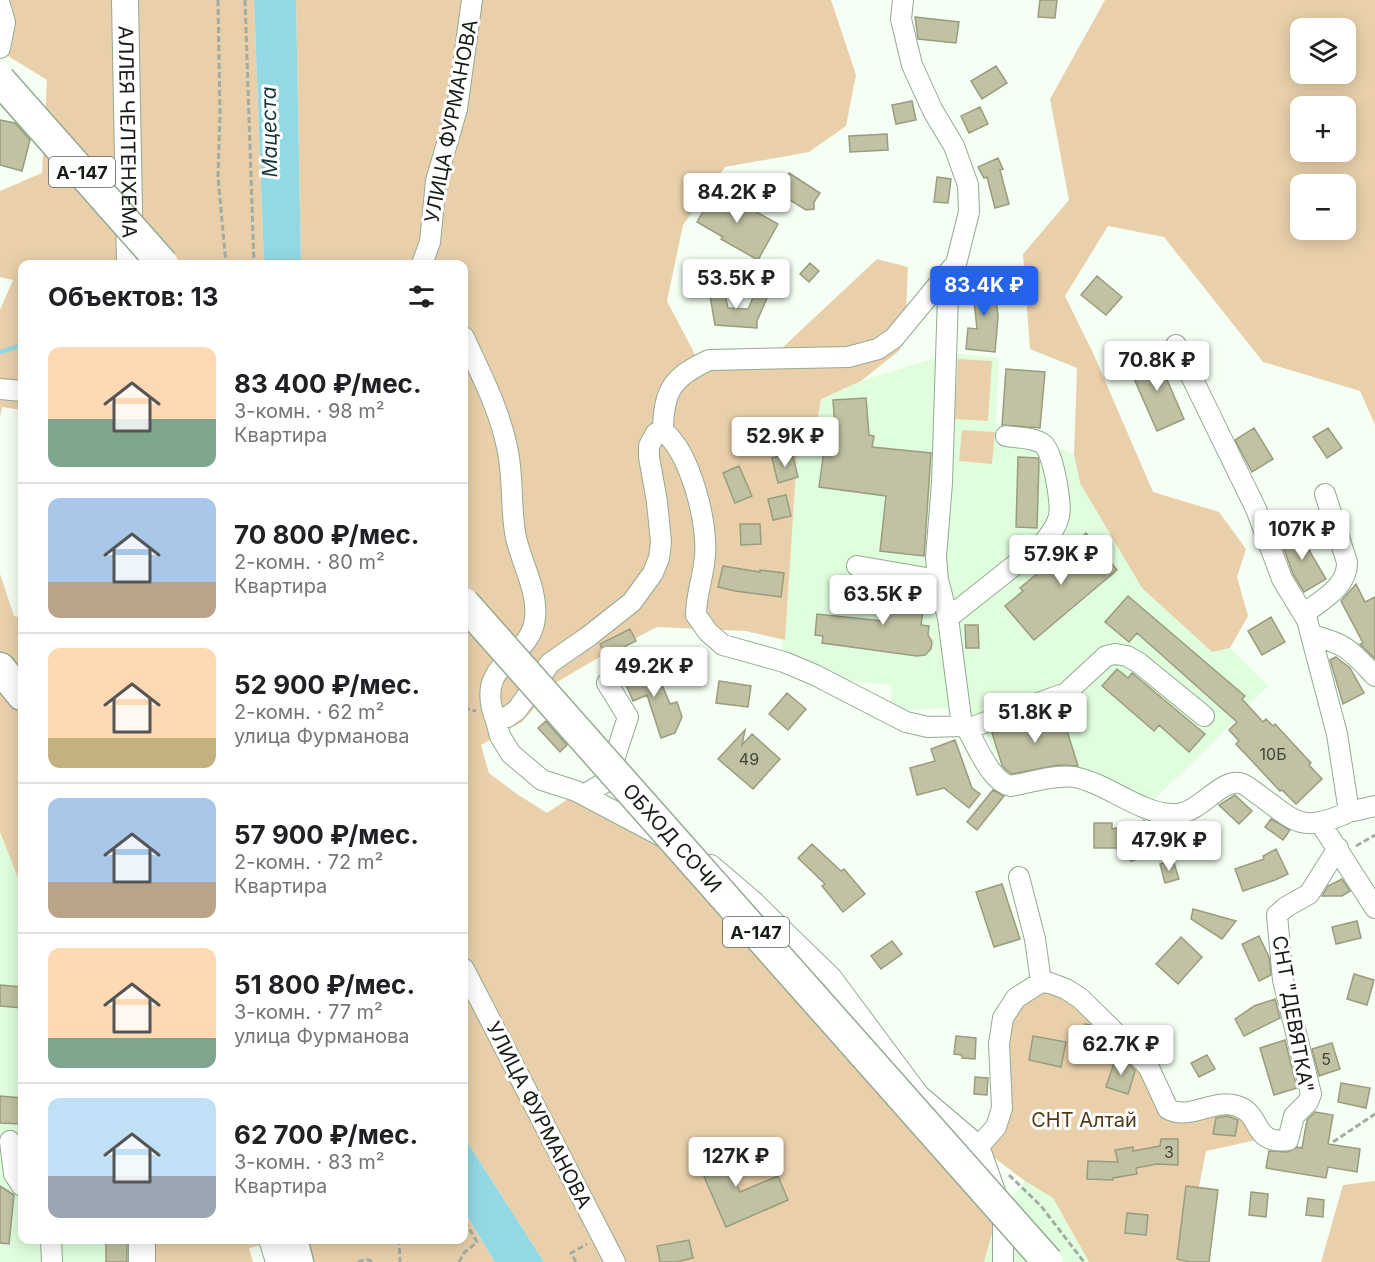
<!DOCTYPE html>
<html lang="ru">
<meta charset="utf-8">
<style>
body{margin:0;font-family:Inter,sans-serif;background:#f2f2f2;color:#202124;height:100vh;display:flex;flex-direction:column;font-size:22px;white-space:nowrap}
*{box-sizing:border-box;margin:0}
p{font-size:20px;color:#757577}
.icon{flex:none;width:33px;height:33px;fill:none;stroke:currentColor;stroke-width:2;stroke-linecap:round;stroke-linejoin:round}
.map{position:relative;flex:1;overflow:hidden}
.side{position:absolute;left:18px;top:260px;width:450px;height:984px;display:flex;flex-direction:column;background:#fff;border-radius:12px;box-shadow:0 3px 15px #0003}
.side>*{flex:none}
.controls{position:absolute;left:1290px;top:18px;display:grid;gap:12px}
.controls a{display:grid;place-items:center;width:66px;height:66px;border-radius:12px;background:#fff;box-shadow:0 3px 15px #0003;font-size:30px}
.price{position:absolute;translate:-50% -51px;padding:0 14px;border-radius:6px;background:#fff;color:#222;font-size:20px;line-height:39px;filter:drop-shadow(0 2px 3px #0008)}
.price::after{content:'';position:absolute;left:50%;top:36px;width:18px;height:14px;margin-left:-9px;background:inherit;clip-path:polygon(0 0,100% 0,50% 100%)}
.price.active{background:#2563eb;color:#fff}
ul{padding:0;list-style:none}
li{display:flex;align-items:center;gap:18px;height:150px;padding:0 30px}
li+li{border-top:2px solid #e0e0e0}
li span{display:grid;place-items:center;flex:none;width:168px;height:120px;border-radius:12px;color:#555}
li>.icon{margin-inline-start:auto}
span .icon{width:72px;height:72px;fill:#fffc;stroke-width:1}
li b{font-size:26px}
h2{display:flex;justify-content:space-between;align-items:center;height:72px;padding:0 30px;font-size:26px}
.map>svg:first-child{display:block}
.built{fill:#e0fede}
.green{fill:#e9d0ab;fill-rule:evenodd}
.water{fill:#93d9e4}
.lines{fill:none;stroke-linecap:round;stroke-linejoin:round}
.stream{stroke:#93d9e4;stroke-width:4.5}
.building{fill:#c0c2a3;stroke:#9a9c7e;stroke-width:1.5}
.minor-casing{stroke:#94aa92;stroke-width:22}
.major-casing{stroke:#94aa92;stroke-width:28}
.highway-casing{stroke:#94aa92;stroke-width:33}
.path{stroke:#a3aca2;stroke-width:3;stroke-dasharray:6 3;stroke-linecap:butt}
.minor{stroke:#fff;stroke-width:20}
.major{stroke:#fff;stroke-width:26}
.highway{stroke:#fff;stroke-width:30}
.highway-bridge-casing{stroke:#94aa92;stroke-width:33;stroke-linecap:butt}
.highway-bridge{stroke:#fff;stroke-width:30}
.labels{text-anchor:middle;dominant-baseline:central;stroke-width:6;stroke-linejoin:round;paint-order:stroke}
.number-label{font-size:16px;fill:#404638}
.shield{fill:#fff;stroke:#5b615a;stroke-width:1.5}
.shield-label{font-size:18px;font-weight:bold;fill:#151d14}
.street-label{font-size:20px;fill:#151d14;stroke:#fff}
.park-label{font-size:20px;fill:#513b16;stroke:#fff}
.water-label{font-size:21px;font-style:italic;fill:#16383d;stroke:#fff}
</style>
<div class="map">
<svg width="1375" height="1262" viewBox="0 0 1375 1262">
<rect width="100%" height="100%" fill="#f5fff4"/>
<path class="built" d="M951,353l48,5 -3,65 78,31 6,29 132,169 18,-4 38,38 -73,75 -44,41 -72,-32 -75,9 -2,-16 -25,-43 -22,-13 -53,4 -12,-8 2,-18 -50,-5 -60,-28 16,-212 17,-8 6,-33 40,-18z
M0,832l19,48 3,3v356h120v23h-142z
M1025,1181l28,17 36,64h-105l11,-40z"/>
<path class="green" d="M0,0h254l10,264h-242v146l-20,-3 -2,10v-107l13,-30 -13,-3v-86l42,-18 5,-93 -47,-29z
M296,0h535l25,75 -10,51 -37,26 -84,15 -42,58 -16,76 33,63 66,-1 111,-104 31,8 -2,44 -6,39 -39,31 -40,18 -6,33 -17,8 -13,200 -40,-9 -88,-4 -54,28 -46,27 -35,40 -41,23 8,28 28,21 30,19 27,-18 89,49 332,378 -11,40h-440l-80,-125v-873h-163z
M1105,0h270v425l-15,-34 -97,-29 -99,-125 -56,-11 -43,70 29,59 59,137 66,20 27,37 -9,28 11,39 -18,32 -18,4 -70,-64 -62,-105 -6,-29 3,-86 -47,-19 -7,-95 46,-54 -19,-101zM1300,28h46v46h-46zM1300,106h46v46h-46zM1300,184h46v46h-46z
M958,359l34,2 -4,60 -34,-2z
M962,430l33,2 -3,32 -33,-3z
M0,574l14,42 8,2v265l-3,-3 -19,-48z
M1041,982l39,16 85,105 65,1 36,34 -60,13 -22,111h-95l-36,-64 -28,-17 -46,-35 17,-19 4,-95z
M1375,1181v81h-54l22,-77z
M464,1211l31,51h-206l-6,-23h181z
M142,1239h140l-33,9 4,14h-111z"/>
<path class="water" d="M254,0h42l5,264h-37z
M464,1137l80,125h-49l-31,-51z"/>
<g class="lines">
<path class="stream" d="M0,352l22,-7"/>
</g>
<path class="building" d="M1040,0h17l-2,18 -17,-1z
M915,17l44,5 -3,21 -38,-4z
M996,66l11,17 -25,16 -11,-18z
M912,101l4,19 -20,4 -4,-19z
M980,107l8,17 -19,9 -8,-17z
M0,120l15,3 15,17 -8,31 -22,-6z
M887,134l1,16 -38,2 -1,-16z
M998,158l5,11 -3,1 9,34 -14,4 -8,-31 -3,1 -6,-11z
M789,173l31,20 -6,9v7l-8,1 -29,-18z
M937,177l14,2 -3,24 -14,-1z
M717,187l26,14 -1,3 36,20 -20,36 -37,-21 2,-2 -26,-15z
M810,263l9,8 -10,11 -9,-8z
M1097,276l25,21 -16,18 -25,-20z
M994,278l4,39 -3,35 -29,-3 2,-21 9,1 -5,-48z
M723,286l5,22 20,1 8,-18 12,5 -11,25v7l-42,-3 -6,-35z
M1164,356l7,16 -6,3 19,44 -27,12 -29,-66 14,-7 3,6z
M1006,369l39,3 -5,56 -38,-3z
M866,398l3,37 5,1 -2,11 59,6 -7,103 -44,-5 6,-55 -67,-9 8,-58 8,1 -2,-30z
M1254,428l19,31 -21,13 -17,-32z
M1328,428l14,20 -15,10 -14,-21z
M792,453l6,24 -20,6 -6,-25z
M1018,457l20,1 1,4 -2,66 -21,-1z
M739,466l13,30 -17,7 -12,-30z
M786,495l5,21 -18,4 -5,-21z
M740,524h20l1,20 -20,1z
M1296,528l30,51 -22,13 -11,-18 -13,-36z
M1086,533l31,37 -83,70 -29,-34 18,-15 -3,-3z
M723,566l37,6v-2l24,3 -3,24 -46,-6 -17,-4z
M887,583l39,7 -5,35 8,1 -1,9 4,7 -1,7 -6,6 -8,1 -95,-13 1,-7 -8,-1 2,-21 66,7z
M1356,584l9,18 10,-5v62l-15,-15 3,-1 -22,-42z
M1128,596l117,100 -3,3 21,23 3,-3 7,7 2,-2 36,39 -2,2 13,14 -26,25 -14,-14 -2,1 -44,-47 3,-3 -10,-11 8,-8 -100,-89 -8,9 -24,-20z
M1271,617l14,25 -23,13 -14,-24z
M965,625h13l1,23h-13z
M630,629l6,12 -30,15 -6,-12z
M1336,657l14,11 14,25 -21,11 -13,-44z
M653,663l17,41 7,-2 5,15 -7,16 -14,5 -14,-43 -14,6 -11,-25z
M1117,669l11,9 4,-5 73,61 -16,18 -30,-27 -5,6 -52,-45z
M719,681l32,5 -3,21 -32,-4z
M787,693l19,16 -18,21 -19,-16z
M1060,708l18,58 -20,-1 -46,9 -7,-5 -3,-4 -10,-32z
M546,721l21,24 -7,7 -22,-24z
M745,730l-3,15 10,-11 28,25 -27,30 -35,-30z
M955,740l17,48 8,6 -11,14 -25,-20 -27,7 -7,-27 25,-7 -4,-12z
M993,790l11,6 -27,34 -10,-8z
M1235,795l17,16 -13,13 -20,-19z
M1271,819l19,11 -7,10 -18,-13z
M1144,821l1,3h10l8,28 -32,9 -4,-13h-33v-25h18v6z
M812,844l29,27 3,-2 21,25 -22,18 -21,-26 3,-2 -27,-26z
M1276,849l12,25 -13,6 -32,11 -8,-22 29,-10 -1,-3z
M1173,860l6,19 -14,4 -5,-19z
M1342,879l8,12 -8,5h-20l6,-10z
M1002,884l18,55 -26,8 -18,-55z
M1193,909l43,12 -14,18 -31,-20z
M1357,921l4,17 -25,6 -4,-17z
M1259,936l10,21 2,18 -12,6 -17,-37z
M1181,937l21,20 -24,27 -22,-20z
M892,941l10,13 -21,15 -10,-13z
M1354,974l20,6 -7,25 -20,-6z
M0,985l22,2v21l-22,-2z
M1275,999l5,19 -36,18 -9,-17 19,-13z
M1085,1024l5,1 12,11 -4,14 -18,-5z
M956,1036l20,2 -1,21 -13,-1v-3l-8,-1z
M1033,1036l33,6 -5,25 -32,-7z
M1285,1040l12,48 -23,7 -14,-47z
M1332,1043l8,26 -21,7 -7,-27z
M1117,1054l5,2 13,15 -7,23 -22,-7z
M1207,1055l8,14 -16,8 -8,-14z
M975,1077l13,1 -1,17 -13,-1z
M1341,1083l29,5 -4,20 -28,-6z
M0,1096l22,2v26l-22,-1z
M1315,1112l18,3 -5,29 32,5 -3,23 -29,-5 -2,11 -60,-10 3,-17 19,1 9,-5 5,1 5,-28z
M1227,1116l11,4 -3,16 -22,-2 3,-16z
M1161,1139h17v26l-21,-1 -21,4 1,6 -24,4v2l-26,-1 1,-18 30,1 -3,-12 18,-3v4l27,-5z
M717,1140l23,52 38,-16 10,24 -62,27 -33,-76z
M0,1186l14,9 -5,49 -9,-1z
M1186,1186l32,4 -9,72h-20l-12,-3z
M1251,1192l17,2 -2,23 -17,-2z
M1308,1198l16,2 -1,17 -17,-2z
M1127,1213l21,2 -2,20 -21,-2z
M106,1239h21v23h-21z
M689,1240l4,18 -17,4h-16l-3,-16z"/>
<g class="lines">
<g class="minor-casing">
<path id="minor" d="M903,0l-2,19 11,46 21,46 21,35 14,39 1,27 -21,84 -6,187 -6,74 2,23 10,38 14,108 5,3c10,17 24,53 44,57 17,-3 46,-12 63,-9 34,6 68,39 102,37 24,-1 44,-35 64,-31 7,2 13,8 19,12 38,28 43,38 90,17l-12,-78 -30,-114 -25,-41 -26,-70 -80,-164
M0,5l5,17 -5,26
M422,264l8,-22 6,-61 21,-72 15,-109
M464,337c16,36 35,71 43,110 7,30 3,62 9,91 6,26 22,53 19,80 -4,43 -63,42 -39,103l11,-4 10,-7 33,-47 39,-27 43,-34 21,-29 6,-15 2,-16 -4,-40 -8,-45v-11l7,-13 7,-2
M0,389l22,2
M663,431c27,21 45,91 42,124 -1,20 -9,39 -9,60l12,17 15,13 61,17 31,13 91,47 22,5 34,-1
M663,431c0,-41 10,-54 46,-71l139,-3 30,-8 16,-11 57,-69
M857,566l81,14
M1304,614c17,-14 44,-27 43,-52l-22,-68
M948,618l97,-77c6,-8 12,-15 14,-25 3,-12 -6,-65 -16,-72 -10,-7 -26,-6 -37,-8
M1311,635c36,9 39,15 64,41
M496,721l4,15 11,18 31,26 34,11 89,47
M967,729l99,-36 40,-37 9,-2 12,2 12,7 65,53
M584,795l23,-14 21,-64 -21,-34
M1349,812l26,-6
M1321,824l54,84
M711,865l41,35 80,78 87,117 60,51 24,68v48
M1019,877l16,62 6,43
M464,969l151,293
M10,1141l4,33 8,12
M979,1146l17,-19 6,-19 -3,-64 4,-26 13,-20 25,-16 9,1 16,6 14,9 53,52 16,18 19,41c22,12 46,-11 69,-3 26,8 14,39 51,34l6,-24 14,-14 3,-8 -28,-114 -6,-65 9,-8 23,-13 29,-46
M51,1239l1,23
M269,1239l7,23"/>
</g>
<g class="major-casing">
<g id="major">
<path id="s1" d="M125,0l5,264"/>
<path d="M142,1239v23"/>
</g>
</g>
<g class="highway-casing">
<path id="highway" d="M0,668l22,27
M292,1239l6,23"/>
</g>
<path class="path" d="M218,0l2,114 -2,63 8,87
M245,0l9,264
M464,708l12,3
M1356,846l19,-11
M1333,1142l42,-28
M1009,1175l32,31 43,56
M399,1239l1,23
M358,1262l8,-3 8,3
M459,1262l5,-9 13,-11 -13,-22
M576,1262l-5,-9 16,-9"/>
<use href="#minor" class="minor"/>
<use href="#major" class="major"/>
<use href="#highway" class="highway"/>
<g class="highway-bridge-casing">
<g id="highway-bridge">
<path d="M0,80l163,184"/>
<path id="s2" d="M464,603l584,659"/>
</g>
</g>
<use href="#highway-bridge" class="highway-bridge"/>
</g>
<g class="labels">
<g class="number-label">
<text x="1273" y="754">10Б</text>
<text x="749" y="759">49</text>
<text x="1326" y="1059">5</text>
<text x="1169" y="1152">3</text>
</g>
<g class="shield">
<rect x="49" y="157" width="66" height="30" rx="4.5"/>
<rect x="723" y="917" width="66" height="30" rx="4.5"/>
</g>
<g class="shield-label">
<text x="82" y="172">А-147</text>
<text x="756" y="932">А-147</text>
</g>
<g class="street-label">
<text transform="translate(451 121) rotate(-79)">УЛИЦА ФУРМАНОВА</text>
<text stroke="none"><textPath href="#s1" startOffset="132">АЛЛЕЯ ЧЕЛТЕНХЕМА</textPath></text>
<text stroke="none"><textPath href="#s2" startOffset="314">ОБХОД СОЧИ</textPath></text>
<text transform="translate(1293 1014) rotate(80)">СНТ "ДЕВЯТКА"</text>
<text transform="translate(539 1115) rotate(63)">УЛИЦА ФУРМАНОВА</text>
</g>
<g class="park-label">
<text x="1084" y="1120">СНТ Алтай</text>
</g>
<g class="water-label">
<text transform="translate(269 132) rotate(-91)">Мацеста</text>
</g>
</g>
</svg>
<div class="controls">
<a><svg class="icon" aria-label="layers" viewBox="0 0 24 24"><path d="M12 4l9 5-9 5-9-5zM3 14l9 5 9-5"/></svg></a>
<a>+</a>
<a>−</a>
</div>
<b class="price" style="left:737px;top:224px">84.2K ₽</b>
<b class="price" style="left:736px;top:310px">53.5K ₽</b>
<b class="price active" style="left:984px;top:317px">83.4K ₽</b>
<b class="price" style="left:1157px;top:392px">70.8K ₽</b>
<b class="price" style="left:785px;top:468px">52.9K ₽</b>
<b class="price" style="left:1302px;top:561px">107K ₽</b>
<b class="price" style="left:1061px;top:586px">57.9K ₽</b>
<b class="price" style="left:883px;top:626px">63.5K ₽</b>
<b class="price" style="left:654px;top:698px">49.2K ₽</b>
<b class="price" style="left:1035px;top:744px">51.8K ₽</b>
<b class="price" style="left:1169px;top:872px">47.9K ₽</b>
<b class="price" style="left:1121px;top:1076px">62.7K ₽</b>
<b class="price" style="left:736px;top:1188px">127K ₽</b>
<section class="side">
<h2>Объектов: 13<svg class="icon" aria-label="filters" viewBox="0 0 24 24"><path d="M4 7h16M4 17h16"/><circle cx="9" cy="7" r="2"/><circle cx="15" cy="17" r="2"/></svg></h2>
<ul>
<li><span style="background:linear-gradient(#ffd9b3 60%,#7fa58c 0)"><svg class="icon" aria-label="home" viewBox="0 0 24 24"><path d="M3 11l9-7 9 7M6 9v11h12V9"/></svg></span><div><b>83 400 ₽/мес.</b><p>3-комн. · 98 m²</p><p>Квартира</p></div></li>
<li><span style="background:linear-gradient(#a9c7e8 70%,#b9a48a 0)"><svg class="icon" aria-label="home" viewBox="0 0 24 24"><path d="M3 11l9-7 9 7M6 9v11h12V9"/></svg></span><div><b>70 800 ₽/мес.</b><p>2-комн. · 80 m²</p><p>Квартира</p></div></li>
<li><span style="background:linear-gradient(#ffd9b3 75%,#c2b280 0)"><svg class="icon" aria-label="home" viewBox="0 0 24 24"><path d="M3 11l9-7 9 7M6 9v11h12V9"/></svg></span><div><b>52 900 ₽/мес.</b><p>2-комн. · 62 m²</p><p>улица Фурманова</p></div></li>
<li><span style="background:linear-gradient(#a9c7e8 70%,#b9a48a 0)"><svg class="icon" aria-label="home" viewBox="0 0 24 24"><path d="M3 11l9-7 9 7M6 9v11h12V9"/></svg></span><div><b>57 900 ₽/мес.</b><p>2-комн. · 72 m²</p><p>Квартира</p></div></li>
<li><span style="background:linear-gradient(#ffd9b3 75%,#7fa58c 0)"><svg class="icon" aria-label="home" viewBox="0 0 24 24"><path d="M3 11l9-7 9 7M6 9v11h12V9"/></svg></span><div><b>51 800 ₽/мес.</b><p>3-комн. · 77 m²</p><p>улица Фурманова</p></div></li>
<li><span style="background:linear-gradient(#bfe0f5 65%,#9aa5b1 0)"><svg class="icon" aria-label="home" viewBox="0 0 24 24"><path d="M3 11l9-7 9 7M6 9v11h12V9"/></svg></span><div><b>62 700 ₽/мес.</b><p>3-комн. · 83 m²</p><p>Квартира</p></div></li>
</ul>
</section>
</div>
